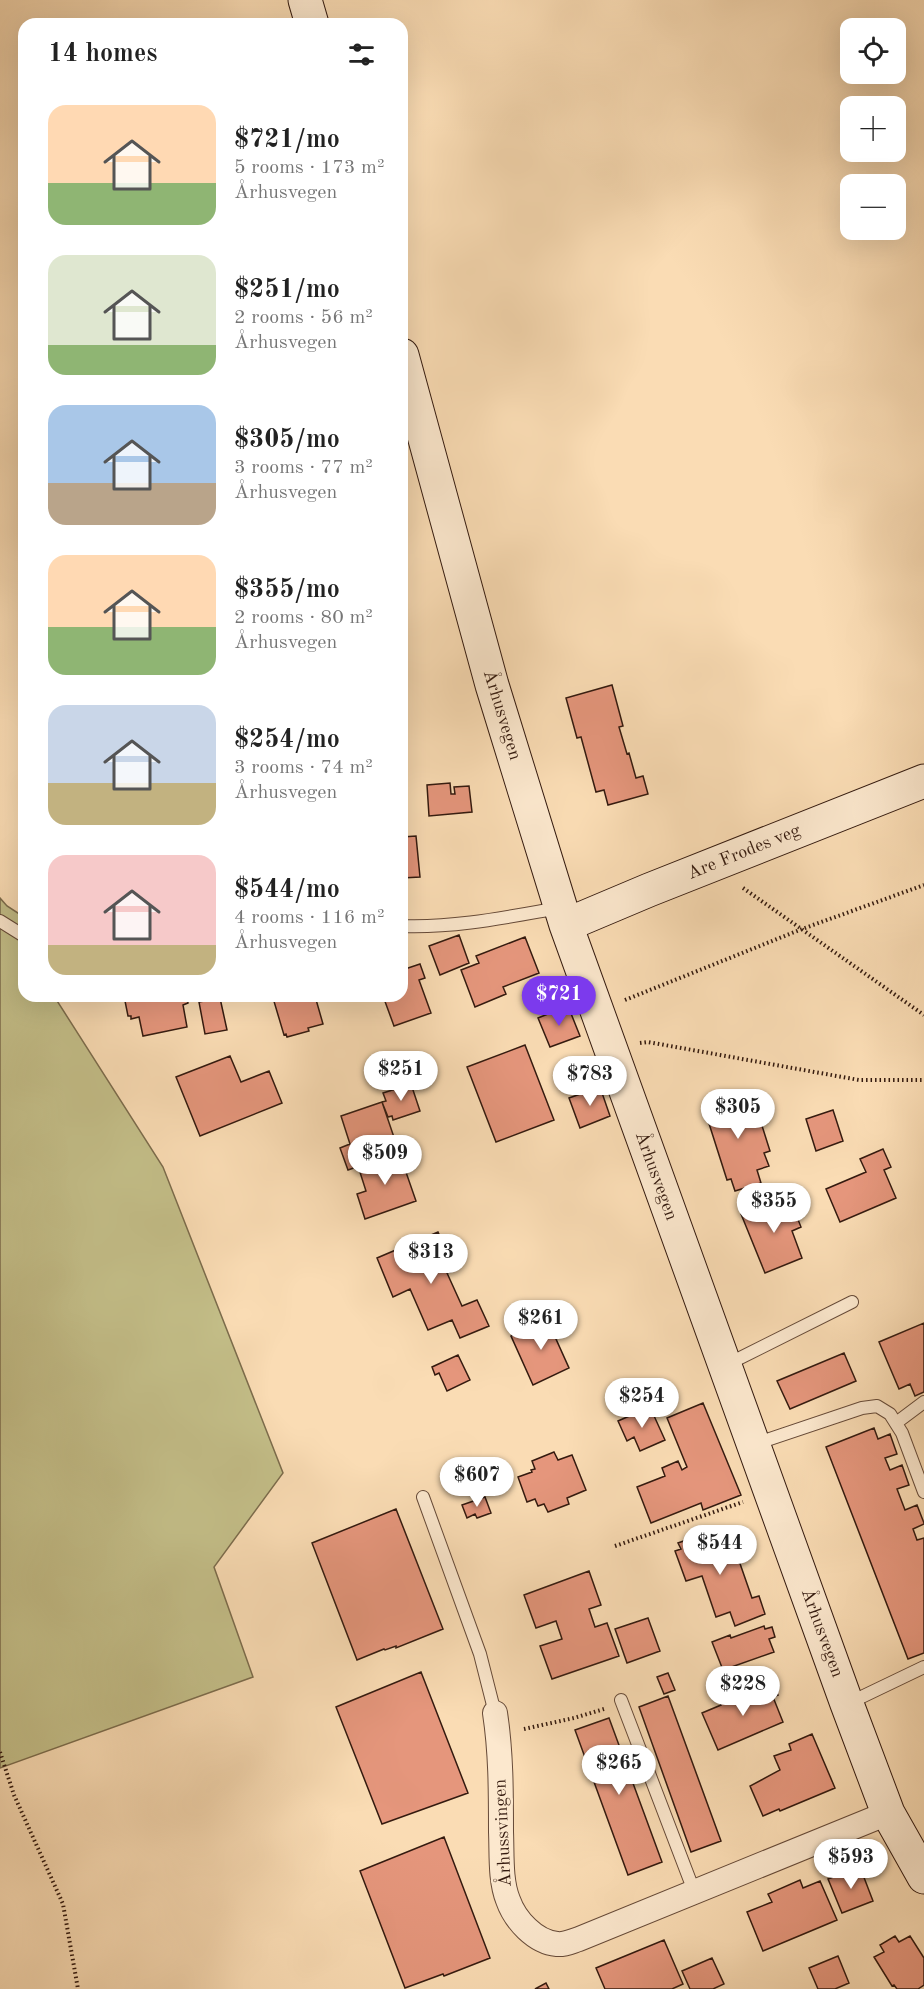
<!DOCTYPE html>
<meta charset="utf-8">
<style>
body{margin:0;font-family:"Old Standard TT",serif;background:#f2f2f2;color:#222;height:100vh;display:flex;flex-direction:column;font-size:22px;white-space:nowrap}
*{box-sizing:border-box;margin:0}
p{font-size:20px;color:#767676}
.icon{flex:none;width:33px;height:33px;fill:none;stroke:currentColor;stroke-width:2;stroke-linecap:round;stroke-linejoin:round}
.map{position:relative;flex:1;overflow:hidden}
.panel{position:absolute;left:18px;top:18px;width:390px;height:984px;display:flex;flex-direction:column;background:#fff;border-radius:18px;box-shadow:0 6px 24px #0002}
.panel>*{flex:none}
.tools{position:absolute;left:840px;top:18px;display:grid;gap:12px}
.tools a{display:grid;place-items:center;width:66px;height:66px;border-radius:12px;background:#fff;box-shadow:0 6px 24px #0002;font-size:30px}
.price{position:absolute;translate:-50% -51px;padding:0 14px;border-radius:21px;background:#fff;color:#222;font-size:20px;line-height:39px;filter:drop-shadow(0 2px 3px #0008)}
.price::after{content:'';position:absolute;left:50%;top:36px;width:18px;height:14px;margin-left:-9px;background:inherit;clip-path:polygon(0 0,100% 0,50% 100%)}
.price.active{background:#7c3aed;color:#fff}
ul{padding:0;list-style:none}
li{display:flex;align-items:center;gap:18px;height:150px;padding:0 30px}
li span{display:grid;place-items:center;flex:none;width:168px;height:120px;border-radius:18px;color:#555}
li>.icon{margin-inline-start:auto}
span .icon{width:72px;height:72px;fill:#fffc;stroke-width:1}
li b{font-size:26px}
h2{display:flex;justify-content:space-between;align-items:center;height:72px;padding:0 30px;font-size:26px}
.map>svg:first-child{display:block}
.green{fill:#c4bf89;stroke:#7c6c4c;stroke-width:1.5}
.building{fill:#e5967c;stroke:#341a0f;stroke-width:1.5}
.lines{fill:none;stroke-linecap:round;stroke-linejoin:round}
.lane-casing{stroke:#664a38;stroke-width:14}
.street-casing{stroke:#664a38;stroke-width:26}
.secondary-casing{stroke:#341a0f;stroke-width:35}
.path{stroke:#341a0f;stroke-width:4;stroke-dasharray:1.5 3;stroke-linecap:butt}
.lane{stroke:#fce8ce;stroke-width:12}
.street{stroke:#fce8ce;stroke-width:24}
.secondary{stroke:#fce8ce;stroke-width:33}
.labels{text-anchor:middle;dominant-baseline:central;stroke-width:5;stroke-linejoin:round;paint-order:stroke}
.street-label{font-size:18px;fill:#341a0f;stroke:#fce8ce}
</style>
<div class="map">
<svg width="924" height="1989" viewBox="0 0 924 1989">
<rect width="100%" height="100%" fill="#fadcb4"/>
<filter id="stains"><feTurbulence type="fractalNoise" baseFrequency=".00333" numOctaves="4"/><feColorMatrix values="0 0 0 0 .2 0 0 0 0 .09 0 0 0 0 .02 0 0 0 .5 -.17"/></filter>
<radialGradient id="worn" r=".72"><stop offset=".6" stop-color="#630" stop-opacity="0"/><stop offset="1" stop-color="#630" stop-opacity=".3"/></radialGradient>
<path class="green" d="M0,898l7,8 17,11v79h30l109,171 120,306 -69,94 39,110 -253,91z"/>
<path class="building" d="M612,685l11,41 -4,1 8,27 2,-1 7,25 7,-2 5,18 -40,11 -4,-15 -8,2 -15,-55 -4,1 -11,-40z
M450,783l1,11h4l-1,-7 15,-1 3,26 -43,4 -2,-31z
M416,836l4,41 -18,1v-41z
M459,935l10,28 -29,12 -11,-29z
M525,937l14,36 -36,14 3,7 -31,13 -14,-37 18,-7 -3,-7z
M420,964l5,14 -6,2 12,33 -37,13 -11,-30h19v-26z
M124,996h63l1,7 -5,2 4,22 -44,9 -4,-19 -8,2v-3h-3z
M315,996l8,28 -15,4 1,3 -22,6 -1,-3 -2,1 -11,-37z
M220,998l7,32 -22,4 -6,-32z
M568,1006l12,30 -30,11 -12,-29z
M525,1045l29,75 -58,22 -29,-75z
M230,1056l11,26 28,-11 13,32 -82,33 -24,-59z
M411,1084l9,27 -27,9 -1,-4 -4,1 -6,-15 4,-1 -3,-8z
M600,1087l10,29 -30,12 -11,-30z
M729,1094l3,9 15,-5 5,13 5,-1 13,41 -6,2 5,13 -12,4 4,13 -26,8 -4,-12 -4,1 -22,-69 4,-1 -3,-9z
M382,1102l17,50 -51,18 -8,-22 10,-4 -9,-28z
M833,1110l10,31 -27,10 -10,-32z
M883,1149l8,18 -7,3 12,28 -56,24 -14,-33 40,-17 -6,-13z
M399,1152l17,49 -51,18 -8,-25 9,-3 -8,-25z
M778,1199l3,7 9,-4 3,5 8,20 -9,4 10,27 -37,15 -24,-59z
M438,1232l17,38 -8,3 15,33 15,-6 12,26 -29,12 -8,-18 -24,10 -18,-41 -17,8 -16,-39z
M547,1319l3,5 6,-2 6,14 -6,3 13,29 -36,17 -22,-49z
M924,1323v69l-9,4 -5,-12 -11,5 -20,-47z
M844,1353l12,28 -66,28 -13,-28z
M458,1355l12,25 -23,11 -8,-18 -4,2 -3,-8z
M703,1403l38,92 -38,15 -2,-7 -50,20 -14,-36 28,-11 -3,-8 16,-7 4,9 5,-3 -20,-49z
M650,1407l15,33 -25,11 -6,-14 -7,4 -9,-20z
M874,1428l4,11 12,-5 7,20 -12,4 5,12 12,-5 7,20 -12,4 8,21 12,-5 7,18v1l-11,5 4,11 7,-2v115l-16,6 -82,-212z
M554,1452l4,8 14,-5 14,35 -19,8 2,6 -21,8 -4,-8 -6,2 -3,-7 -8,3 -9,-25 14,-5 -1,-2 4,-1 -3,-8z
M485,1497l6,16 -14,5 -2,-4 -8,4 -5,-13z
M396,1509l47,120 -47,19v-2l-11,4 -1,-1 -27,11 -45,-117z
M724,1528l2,5 3,-1 23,66 7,-2 6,18 -30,12 -5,-14 -14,5 -14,-41 -16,5 -11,-30 6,-2 -3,-6 14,-5 2,6 13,-4 -2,-5z
M589,1571l12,34 -12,4 6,18 12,-4 12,33 -67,23 -12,-33 22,-7 -6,-18 -20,7 -12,-33z
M648,1618l12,33 -33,12 -12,-34z
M764,1626l1,3 7,-2 3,10 -6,2 5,13 -51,18 -11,-28 18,-7 1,3z
M421,1672l47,121 -86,31 -46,-117z
M668,1673l7,17 -11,4 -7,-17z
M767,1685l1,2 5,-2 5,10 -5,2 10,25 -65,28 -16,-37 19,-8 -2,-4 12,-5 1,4z
M668,1696l53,145 -30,11 -52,-145z
M609,1718l53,144 -34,13 -53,-145z
M812,1734l23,54 -55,23 -1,-2 -16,7 -13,-30 30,-16 -6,-14 17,-6 -2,-6z
M444,1837l46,121 -46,18 -1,-2 -38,14 -45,-117z
M860,1867l13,34 -31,12 -14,-34z
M800,1880l3,8 17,-7 17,39 -74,31 -16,-39 25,-10 -4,-8z
M895,1936l4,6 11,-6 14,22v27l-6,4h-21l-3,-4 -2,1 -18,-29 10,-5 -4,-7z
M664,1940l19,44 -11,5h-67l-9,-21z
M838,1956l11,27 -14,6h-17l-9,-21z
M712,1958l12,26 -11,5h-23l-8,-18z
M546,1983l3,6h-14z"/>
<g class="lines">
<g class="lane-casing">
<path id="lane" d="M0,921l24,15
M402,926c53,2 105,-9 157,-18
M726,1365l126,-63
M896,1423l28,-21
M755,1444l107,-36 15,-2 13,8 12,19 22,59
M423,1497l57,157 15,59
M621,1700l73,191
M849,1703l75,-36"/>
</g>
<g class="street-casing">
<path id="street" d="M495,1713c6,39 6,79 6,119 1,22 -1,48 7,68 7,20 27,42 49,44 8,1 15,-3 22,-5l309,-126"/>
</g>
<g class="secondary-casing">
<path id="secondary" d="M305,0l7,24
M402,355l90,330 74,240 281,779 41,109 36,64
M566,925l83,-35 275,-109"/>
</g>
<path class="path" d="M743,888l181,127
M625,1000l177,-71 122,-44
M640,1043l8,-1 211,38h65
M615,1546l128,-44
M524,1729l50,-11 30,-9
M0,1752l14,43 49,109 15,85"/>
<use href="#lane" class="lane"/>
<use href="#street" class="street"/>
<use href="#secondary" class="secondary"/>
</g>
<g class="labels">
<g class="street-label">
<text transform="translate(502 715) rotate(73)">Århusvegen</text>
<text transform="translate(744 852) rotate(-22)">Are Frodes veg</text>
<text transform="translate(656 1176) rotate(70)">Århusvegen</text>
<text transform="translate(822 1633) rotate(70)">Århusvegen</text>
<text transform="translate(503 1833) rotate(-93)">Århussvingen</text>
</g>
</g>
<rect width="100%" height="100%" filter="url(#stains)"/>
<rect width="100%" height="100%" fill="url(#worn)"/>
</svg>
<div class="tools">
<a><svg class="icon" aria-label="locate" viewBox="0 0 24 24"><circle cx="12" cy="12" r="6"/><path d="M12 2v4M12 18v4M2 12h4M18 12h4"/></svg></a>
<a>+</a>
<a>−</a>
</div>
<b class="price active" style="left:559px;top:1027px">$721</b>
<b class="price" style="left:401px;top:1102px">$251</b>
<b class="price" style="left:590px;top:1107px">$783</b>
<b class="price" style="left:738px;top:1140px">$305</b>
<b class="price" style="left:385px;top:1186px">$509</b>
<b class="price" style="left:774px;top:1234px">$355</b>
<b class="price" style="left:431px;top:1285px">$313</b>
<b class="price" style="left:541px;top:1351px">$261</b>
<b class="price" style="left:642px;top:1429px">$254</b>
<b class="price" style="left:477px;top:1508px">$607</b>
<b class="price" style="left:720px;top:1576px">$544</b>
<b class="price" style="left:743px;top:1717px">$228</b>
<b class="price" style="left:619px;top:1796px">$265</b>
<b class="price" style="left:851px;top:1890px">$593</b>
<section class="panel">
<h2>14 homes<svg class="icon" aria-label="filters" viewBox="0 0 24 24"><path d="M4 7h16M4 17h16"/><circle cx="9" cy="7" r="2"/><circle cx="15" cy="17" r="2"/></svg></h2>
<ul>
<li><span style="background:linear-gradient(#ffd9b3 65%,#8fb573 0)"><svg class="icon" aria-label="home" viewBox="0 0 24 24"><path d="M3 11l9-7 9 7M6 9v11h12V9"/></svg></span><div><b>$721/mo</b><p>5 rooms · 173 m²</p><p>Århusvegen</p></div></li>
<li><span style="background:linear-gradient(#dfe7d0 75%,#8fb573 0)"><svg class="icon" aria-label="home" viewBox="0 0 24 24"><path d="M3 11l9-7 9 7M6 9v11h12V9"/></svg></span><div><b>$251/mo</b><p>2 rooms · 56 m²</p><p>Århusvegen</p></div></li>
<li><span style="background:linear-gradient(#a9c7e8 65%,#b9a48a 0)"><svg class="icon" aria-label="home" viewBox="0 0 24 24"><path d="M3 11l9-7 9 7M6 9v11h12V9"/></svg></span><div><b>$305/mo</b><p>3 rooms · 77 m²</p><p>Århusvegen</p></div></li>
<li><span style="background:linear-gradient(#ffd9b3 60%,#8fb573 0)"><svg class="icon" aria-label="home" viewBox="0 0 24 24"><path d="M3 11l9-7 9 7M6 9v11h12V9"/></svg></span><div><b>$355/mo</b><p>2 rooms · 80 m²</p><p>Århusvegen</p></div></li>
<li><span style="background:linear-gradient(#c9d6e8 65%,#c2b280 0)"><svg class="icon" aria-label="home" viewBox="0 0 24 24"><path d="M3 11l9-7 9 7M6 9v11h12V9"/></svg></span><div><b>$254/mo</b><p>3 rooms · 74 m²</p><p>Århusvegen</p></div></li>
<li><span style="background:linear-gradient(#f6c9c9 75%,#c2b280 0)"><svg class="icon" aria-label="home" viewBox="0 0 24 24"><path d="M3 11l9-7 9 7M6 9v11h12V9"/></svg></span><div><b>$544/mo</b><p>4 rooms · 116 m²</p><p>Århusvegen</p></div></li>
</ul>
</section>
</div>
